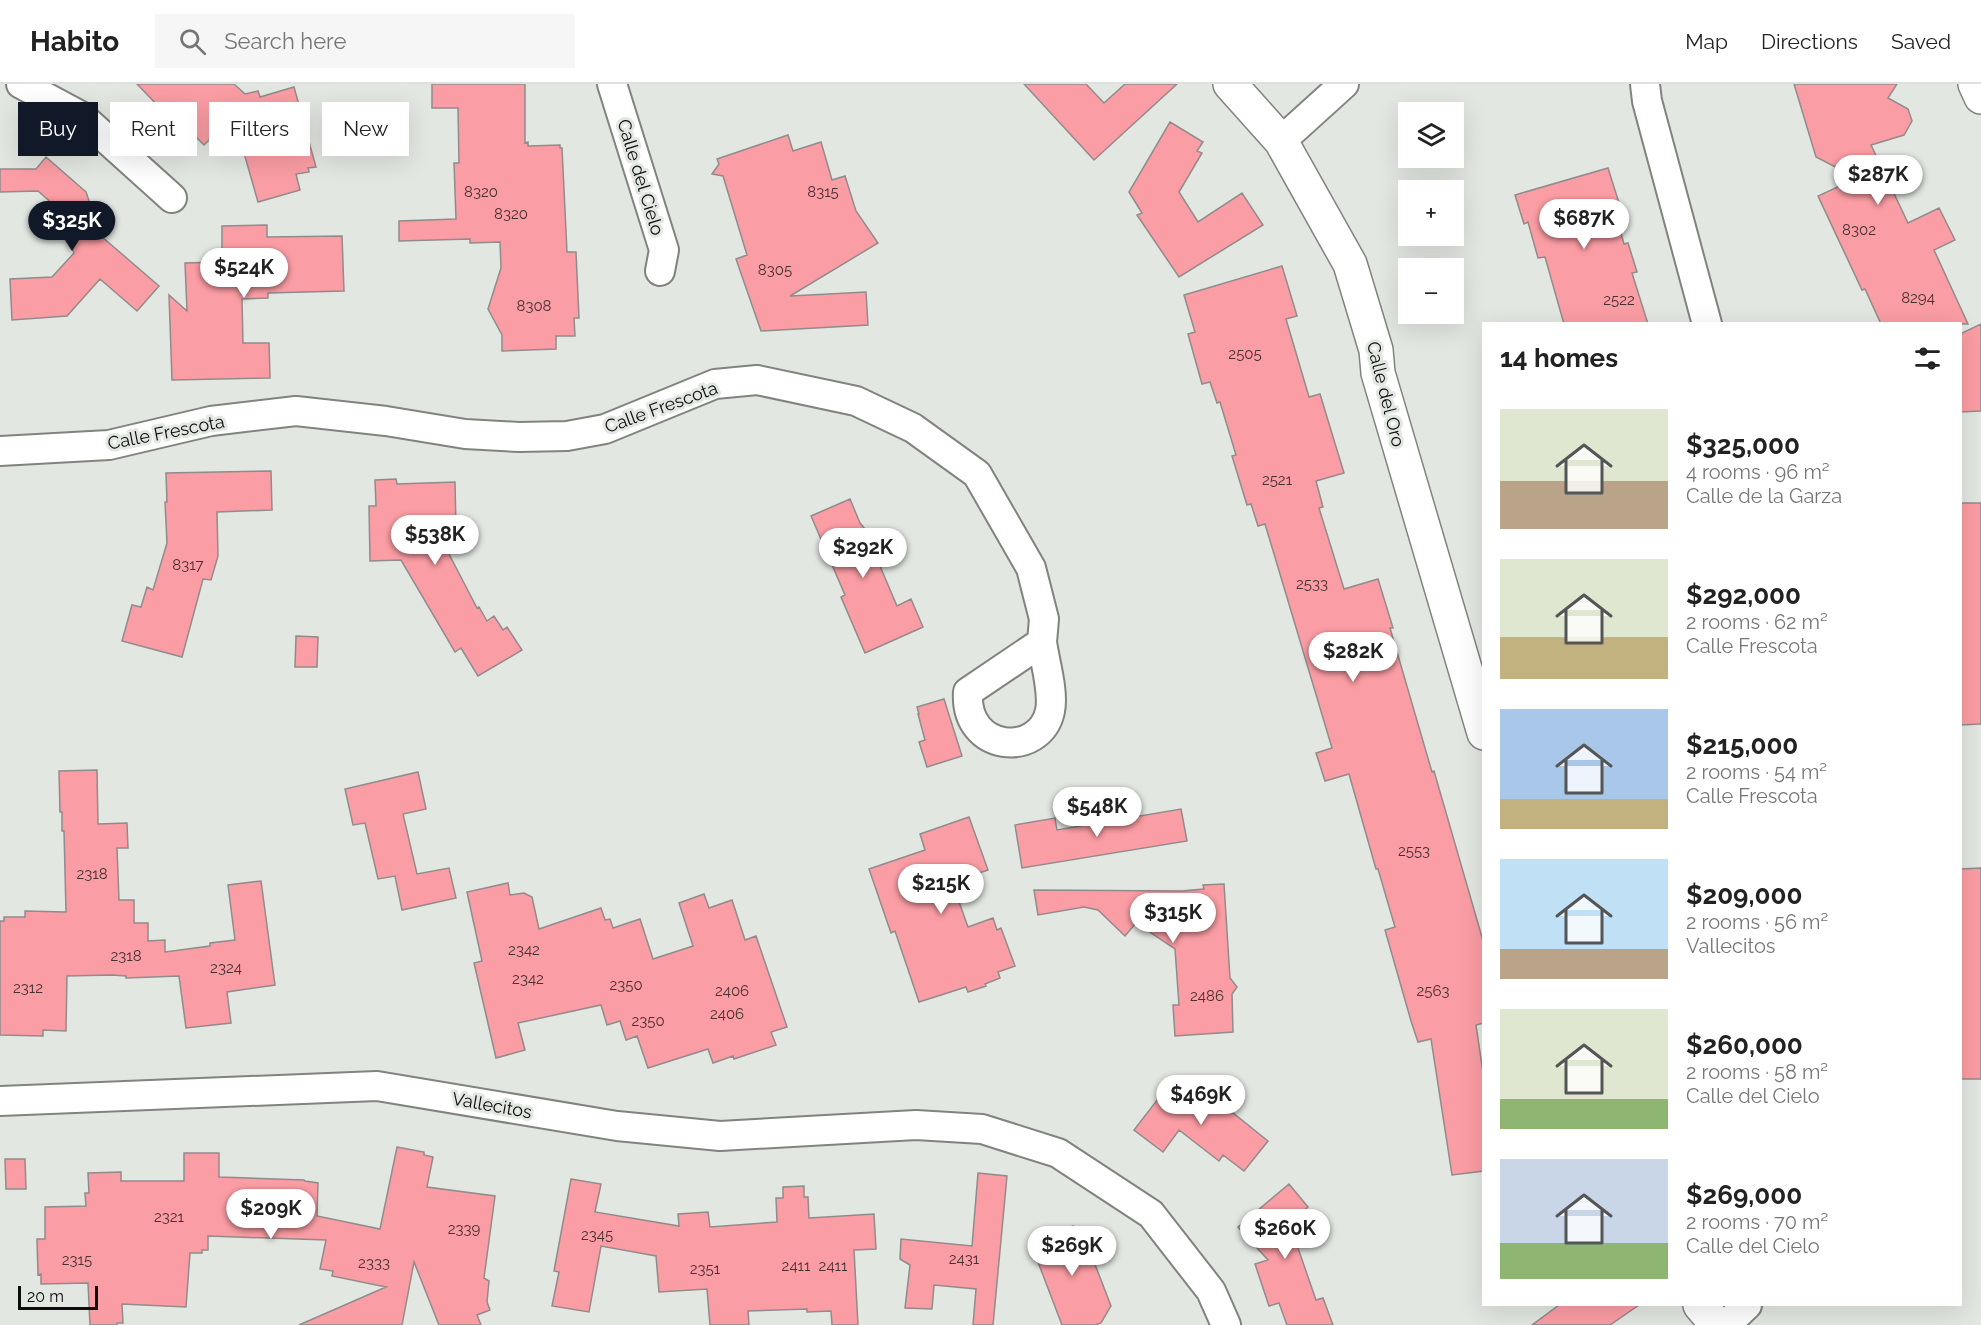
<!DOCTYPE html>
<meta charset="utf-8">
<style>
body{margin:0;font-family:Raleway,sans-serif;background:#f6f6f6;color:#222;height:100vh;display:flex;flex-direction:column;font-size:22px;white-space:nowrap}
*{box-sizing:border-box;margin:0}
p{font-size:20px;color:#767676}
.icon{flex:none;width:33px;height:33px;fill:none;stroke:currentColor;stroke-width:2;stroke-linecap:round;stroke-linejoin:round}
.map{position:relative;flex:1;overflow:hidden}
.panel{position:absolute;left:1482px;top:238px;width:480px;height:984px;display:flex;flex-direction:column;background:#fff;border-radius:0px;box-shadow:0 6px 24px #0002}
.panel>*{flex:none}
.top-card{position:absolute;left:18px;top:18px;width:570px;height:54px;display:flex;gap:12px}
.buttons{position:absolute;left:1398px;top:18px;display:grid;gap:12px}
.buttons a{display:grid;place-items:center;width:66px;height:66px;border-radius:0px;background:#fff;box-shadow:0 6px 24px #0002;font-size:30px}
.scale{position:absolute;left:18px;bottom:15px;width:80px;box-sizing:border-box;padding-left:6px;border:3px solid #0c0d0c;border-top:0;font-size:16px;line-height:21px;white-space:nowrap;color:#0c0d0c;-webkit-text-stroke:4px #e3e7e2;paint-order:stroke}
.price{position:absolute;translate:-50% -51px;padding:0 14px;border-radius:21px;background:#fff;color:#222;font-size:20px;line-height:39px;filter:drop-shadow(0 2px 3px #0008)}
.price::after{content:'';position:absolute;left:50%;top:36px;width:18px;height:14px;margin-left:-9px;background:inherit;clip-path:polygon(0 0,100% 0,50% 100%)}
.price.on{background:#111827;color:#fff}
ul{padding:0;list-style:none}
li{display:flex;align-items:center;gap:18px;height:150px;padding:0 18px}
li span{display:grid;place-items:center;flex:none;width:168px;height:120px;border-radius:0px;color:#555}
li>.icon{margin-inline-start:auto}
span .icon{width:72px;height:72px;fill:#fffc;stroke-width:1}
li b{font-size:26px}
h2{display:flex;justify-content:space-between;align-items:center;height:72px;padding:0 18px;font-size:26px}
.tag{padding:0 21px;border-radius:0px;background:#fff;box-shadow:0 6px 24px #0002;font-size:21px;line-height:54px}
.tag.on{background:#111827;color:#fff}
header{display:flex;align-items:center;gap:36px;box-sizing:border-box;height:84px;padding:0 30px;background:#fff;border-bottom:2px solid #e0e0e0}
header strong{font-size:28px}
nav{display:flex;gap:33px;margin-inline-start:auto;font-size:21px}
.search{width:420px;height:54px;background:#f6f6f6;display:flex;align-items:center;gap:15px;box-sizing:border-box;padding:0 21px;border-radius:0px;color:#767676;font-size:22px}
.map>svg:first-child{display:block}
.building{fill:#fb9da4;stroke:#918b8b;stroke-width:1.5}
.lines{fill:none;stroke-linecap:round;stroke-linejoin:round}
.street-casing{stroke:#80837e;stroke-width:32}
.secondary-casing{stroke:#80837e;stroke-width:36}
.street{stroke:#fff;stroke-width:28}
.secondary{stroke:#fff;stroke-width:33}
.labels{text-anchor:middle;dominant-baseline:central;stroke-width:6;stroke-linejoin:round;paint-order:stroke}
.number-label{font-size:15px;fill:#483132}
.street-label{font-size:18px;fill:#0c0d0c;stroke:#e3e7e2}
</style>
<header>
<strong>Habito</strong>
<div class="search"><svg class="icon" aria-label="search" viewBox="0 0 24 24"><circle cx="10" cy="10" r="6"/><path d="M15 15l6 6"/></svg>Search here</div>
<nav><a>Map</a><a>Directions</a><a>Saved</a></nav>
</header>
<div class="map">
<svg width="1981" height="1241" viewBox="0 0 1981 1241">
<rect width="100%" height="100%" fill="#e3e7e2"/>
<path class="building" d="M137,0h97l11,10 13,-3 2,6 34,-10 22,80 -8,1 1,4 -13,2 4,16 -42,12 -16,-56 -24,-15 -14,14 -12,-12 -4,4z
M432,0h93v59l3,-1v4l32,-1v3h2l5,104h9l3,66h-5l1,18h-19v13l-54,2v-16l-14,-26 13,-41 -1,-26 -30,1v-4l-71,2v-20l57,-2 -2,-56h5l-1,-55h-26z
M1024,0h62l18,19 21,-19h52l-83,76z
M1794,0h103l-9,14 20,11 4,12 -8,14 -33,10 37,78 31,-15 16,32 -21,10 34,74h-87l-16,-35 -3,1 -44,-94 39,-18 -41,-21z
M1170,38l33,20 -6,9 5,2 -23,39 19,30 44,-29 21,32 -84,52 -42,-62 5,-2 -13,-21z
M788,51l5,16 28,-9 11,38 13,-4 11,35 22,32 -88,53 76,-4 2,33 -107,6 -25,-72 11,-4 -24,-79 -11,-2 7,-10 -2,-5z
M46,73l40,35 15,44 58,50 -22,25 -37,-32 -33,37 -55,4 -2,-41 42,-2 22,-24 -18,-46 -18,-16 -38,1v-23h36z
M1608,84l11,35 -6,1 11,40 4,-1 9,29 -5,1 16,51h-84l-19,-67 -7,1 -10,-36 -4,2 -9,-29z
M267,141v12l75,-1 2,55 -76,2v5l-26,1 1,44h26l1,35 -98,2 -3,-85 18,16 -2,-48 37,-1v-36z
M1282,182l15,50 -11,3 23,78 11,-3 24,79 -28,8 7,26 -4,1 25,81 34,-10 15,49h-3l42,144 2,-1 50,173v79l-8,2 8,54v92l-32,4 -21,-136 -13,3 -7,-21 -26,-91 10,-3 -17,-58h-2l-27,-95 -24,7 -9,-28 16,-5 -67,-224 -7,2 -7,-22 -4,1 -15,-49 4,-1 -16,-53 -3,1 -7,-21 -8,2 -14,-50 7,-2 -11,-37z
M1981,240v87l-21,1v-78z
M271,387l1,39 -55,2 1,44 -7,24 -8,-1 -21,78 -60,-16 10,-36 9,2 6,-20 6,3 14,-47 -2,-41h2l-1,-29z
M396,395l1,5 58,-2 1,44h-3v2l-17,1 41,79 2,-1 8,14 7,-5 9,14 4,-3 15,23 -44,26 -17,-28 -6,4 -54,-92 -31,1 -1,-55h7l-1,-26z
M850,415l10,24 21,25 -7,4 23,54 14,-7 12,28 -58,26 -24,-56 4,-2 -34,-79z
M1960,419h21v221l-21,1z
M296,552l22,1 -1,30h-22z
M944,615l18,57 -35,11 -8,-25 6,-2 -7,-26h1l-2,-7z
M97,686l1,54 29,-1 1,25h-11l2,52h15v23h14v18l17,-1v12l45,-6v-3l25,-3 -7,-55 33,-4 14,104 -48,7 4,31 -45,5 -7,-52 -53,2v-2l-14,-1 -45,1 -1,55 -23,-1v6l-43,-1v-114h4v-4h21v-6l41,1 -2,-81h-2v-19h-2l-1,-41z
M418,688l8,37 -23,5 14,60 32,-6 7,30 -54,12 -7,-34 -17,3 -13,-56 -12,2 -8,-36z
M1181,725l6,32 -165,27 -7,-43 40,-7 2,12z
M969,733l19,53 -36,12 16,45 25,-9 4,12 4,-2 14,38 -17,6 2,6 -15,6 1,2 -18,6 -2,-5 -47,15 -24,-71 -4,2 -22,-64 56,-19 -5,-16z
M1981,784v211h-20l-1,-210z
M508,799l2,12 14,-2 8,4 7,32 62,-21 4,12 5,-1 3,9 27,-9 13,40 40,-13 -14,-43 25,-9 5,14 23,-8 13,40 11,-4 31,91 -16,5 5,13 -42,14 -1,-3 -20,7 -5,-14 -60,19 -11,-32 -11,4 -6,-19 -13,4 -6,-20 -83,18 7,27 -29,8 -22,-95 8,-2 -15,-69z
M1224,800l6,94 7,9 -5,7 1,38 -58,4 -2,-31h6l-4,-56 -39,-26 -11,13 -27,-26 -14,-3 -46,8 -4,-25 148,1 22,-2 -1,-4z
M1171,998l22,17 2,-2 9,7 10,-12 21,16 -3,4 36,29 -24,30 -21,-16 -4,6 -40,-31 -16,22 -29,-22z
M397,1063l27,5v3l9,2 -6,30 68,9 -11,82 5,3 -2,21 3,8 -13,5 4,10h-42l-25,-63 -12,63h-103l87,-38 -54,-11 1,-5 -13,-2 6,-29 -118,-4v14h-6v3h-12l-4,54 -64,-3 1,19h-6v2h-27l-2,-42 -47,1v-10l-3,1 -1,-36h8v-32l41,-1 -1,-13h4l-1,-20 33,-1v9h63v-28h35v24l85,3 1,1 13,2 -1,33 63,13z
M5,1075h20l1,30h-20z
M978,1089l29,3 -14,149h-20l3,-36 -42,-4 -2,24 -27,-1 5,-43 -10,-6 1,-20 71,7z
M571,1095l30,5 -6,28 84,14 -1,-12 30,-2 2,15 67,-5 -1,-24h7v-11l21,-1v11h4l1,21 65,-4 2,35 -22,1 4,75h-26l-1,-14 -24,1v-3l-59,2 1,14h-39l-3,-36 -48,3 -3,-36 -55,-10 -12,66 -37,-6 7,-34 -5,-1z
M1289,1100l19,23 -18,18 26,75 7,-2 10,27h-46l-8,-22 -10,3 -14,-42 13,-4 -30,-33z
M1073,1142l14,6 8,21 -4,1 20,52 -10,17 -6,2h-33l-32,-84z
M1559,1221h80l-29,20h-78z"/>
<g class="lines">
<g class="street-casing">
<path id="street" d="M21,0l60,32 91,82
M612,0l52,166 -4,21
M1645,0l2,17 60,223
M1281,57l63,-57
M0,367l109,-6 102,-24 85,-10 90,10 79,13 54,3 48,-1 38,-7 110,-45 42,-4 99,21 57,27 64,46 54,94 13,51 -2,23
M1042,558c3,21 12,50 8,69 -10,47 -86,42 -82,-19z
M0,1017l377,-15 240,40 103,10 196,-11 66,4 76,24 93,61 60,77 15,34
M1726,1241l21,-20"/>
</g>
<g class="secondary-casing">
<path id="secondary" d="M1230,0l51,57 69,123 26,86 2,23 106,360
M1975,0l6,13
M1700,1221l17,20"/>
</g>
<use href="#street" class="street"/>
<use href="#secondary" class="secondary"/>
</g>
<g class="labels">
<g class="number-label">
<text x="481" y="108">8320</text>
<text x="823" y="108">8315</text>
<text x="511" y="130">8320</text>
<text x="1859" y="146">8302</text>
<text x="775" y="186">8305</text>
<text x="1918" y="214">8294</text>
<text x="1619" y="216">2522</text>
<text x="534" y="222">8308</text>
<text x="1245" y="270">2505</text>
<text x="1277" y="396">2521</text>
<text x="188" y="481">8317</text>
<text x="1312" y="500">2533</text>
<text x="1414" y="767">2553</text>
<text x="92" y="790">2318</text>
<text x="524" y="866">2342</text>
<text x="126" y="872">2318</text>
<text x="226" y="884">2324</text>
<text x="528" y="895">2342</text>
<text x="626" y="901">2350</text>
<text x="28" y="904">2312</text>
<text x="732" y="907">2406</text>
<text x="1433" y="907">2563</text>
<text x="1207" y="912">2486</text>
<text x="727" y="930">2406</text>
<text x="648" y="937">2350</text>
<text x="169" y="1133">2321</text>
<text x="464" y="1145">2339</text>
<text x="597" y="1151">2345</text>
<text x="964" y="1175">2431</text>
<text x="77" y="1176">2315</text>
<text x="374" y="1179">2333</text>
<text x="796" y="1182">2411</text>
<text x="833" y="1182">2411</text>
<text x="705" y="1185">2351</text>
</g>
<g class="street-label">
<text transform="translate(641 93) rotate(73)">Calle del Cielo</text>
<text transform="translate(1386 310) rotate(76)">Calle del Oro</text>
<text transform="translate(661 323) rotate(-20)">Calle Frescota</text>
<text transform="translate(166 348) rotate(-11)">Calle Frescota</text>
<text transform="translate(492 1021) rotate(10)">Vallecitos</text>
</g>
</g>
</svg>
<div class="buttons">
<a><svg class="icon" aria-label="layers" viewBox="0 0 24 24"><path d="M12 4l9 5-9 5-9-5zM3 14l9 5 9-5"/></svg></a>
<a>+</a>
<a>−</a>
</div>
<div class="scale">20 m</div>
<b class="price" style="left:1878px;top:122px">$287K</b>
<b class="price" style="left:1584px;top:166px">$687K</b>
<b class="price on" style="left:72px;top:168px">$325K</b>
<b class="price" style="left:244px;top:215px">$524K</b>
<b class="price" style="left:435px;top:482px">$538K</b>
<b class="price" style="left:863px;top:495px">$292K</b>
<b class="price" style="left:1353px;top:599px">$282K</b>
<b class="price" style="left:1097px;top:754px">$548K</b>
<b class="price" style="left:941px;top:831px">$215K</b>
<b class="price" style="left:1173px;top:860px">$315K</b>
<b class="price" style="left:1201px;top:1042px">$469K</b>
<b class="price" style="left:271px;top:1156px">$209K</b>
<b class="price" style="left:1285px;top:1176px">$260K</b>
<b class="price" style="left:1072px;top:1193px">$269K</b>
<div class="top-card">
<a class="tag on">Buy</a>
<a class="tag">Rent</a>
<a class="tag">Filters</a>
<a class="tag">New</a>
</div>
<section class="panel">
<h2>14 homes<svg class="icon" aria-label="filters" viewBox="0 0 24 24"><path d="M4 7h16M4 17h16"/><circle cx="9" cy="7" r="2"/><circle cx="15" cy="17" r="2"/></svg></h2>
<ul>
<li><span style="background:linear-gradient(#dfe7d0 60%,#b9a48a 0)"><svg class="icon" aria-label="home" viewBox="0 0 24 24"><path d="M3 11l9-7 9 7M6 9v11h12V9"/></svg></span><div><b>$325,000</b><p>4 rooms · 96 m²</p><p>Calle de la Garza</p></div></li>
<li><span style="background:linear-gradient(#dfe7d0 65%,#c2b280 0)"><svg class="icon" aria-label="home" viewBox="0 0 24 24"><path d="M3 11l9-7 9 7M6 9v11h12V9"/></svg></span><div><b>$292,000</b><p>2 rooms · 62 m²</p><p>Calle Frescota</p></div></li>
<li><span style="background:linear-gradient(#a9c7e8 75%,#c2b280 0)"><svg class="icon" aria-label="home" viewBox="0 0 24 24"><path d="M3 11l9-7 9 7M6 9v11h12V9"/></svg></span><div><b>$215,000</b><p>2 rooms · 54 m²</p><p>Calle Frescota</p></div></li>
<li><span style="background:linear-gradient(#bfe0f5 75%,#b9a48a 0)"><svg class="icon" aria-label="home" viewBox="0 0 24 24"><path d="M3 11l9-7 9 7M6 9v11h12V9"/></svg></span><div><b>$209,000</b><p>2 rooms · 56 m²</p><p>Vallecitos</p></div></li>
<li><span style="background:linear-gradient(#dfe7d0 75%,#8fb573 0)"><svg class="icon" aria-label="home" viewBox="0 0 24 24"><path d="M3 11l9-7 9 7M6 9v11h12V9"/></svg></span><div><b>$260,000</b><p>2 rooms · 58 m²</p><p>Calle del Cielo</p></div></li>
<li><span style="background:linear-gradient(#c9d6e8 70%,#8fb573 0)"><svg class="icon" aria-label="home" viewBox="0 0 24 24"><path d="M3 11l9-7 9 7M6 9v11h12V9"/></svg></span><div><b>$269,000</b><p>2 rooms · 70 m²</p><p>Calle del Cielo</p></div></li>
</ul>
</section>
</div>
